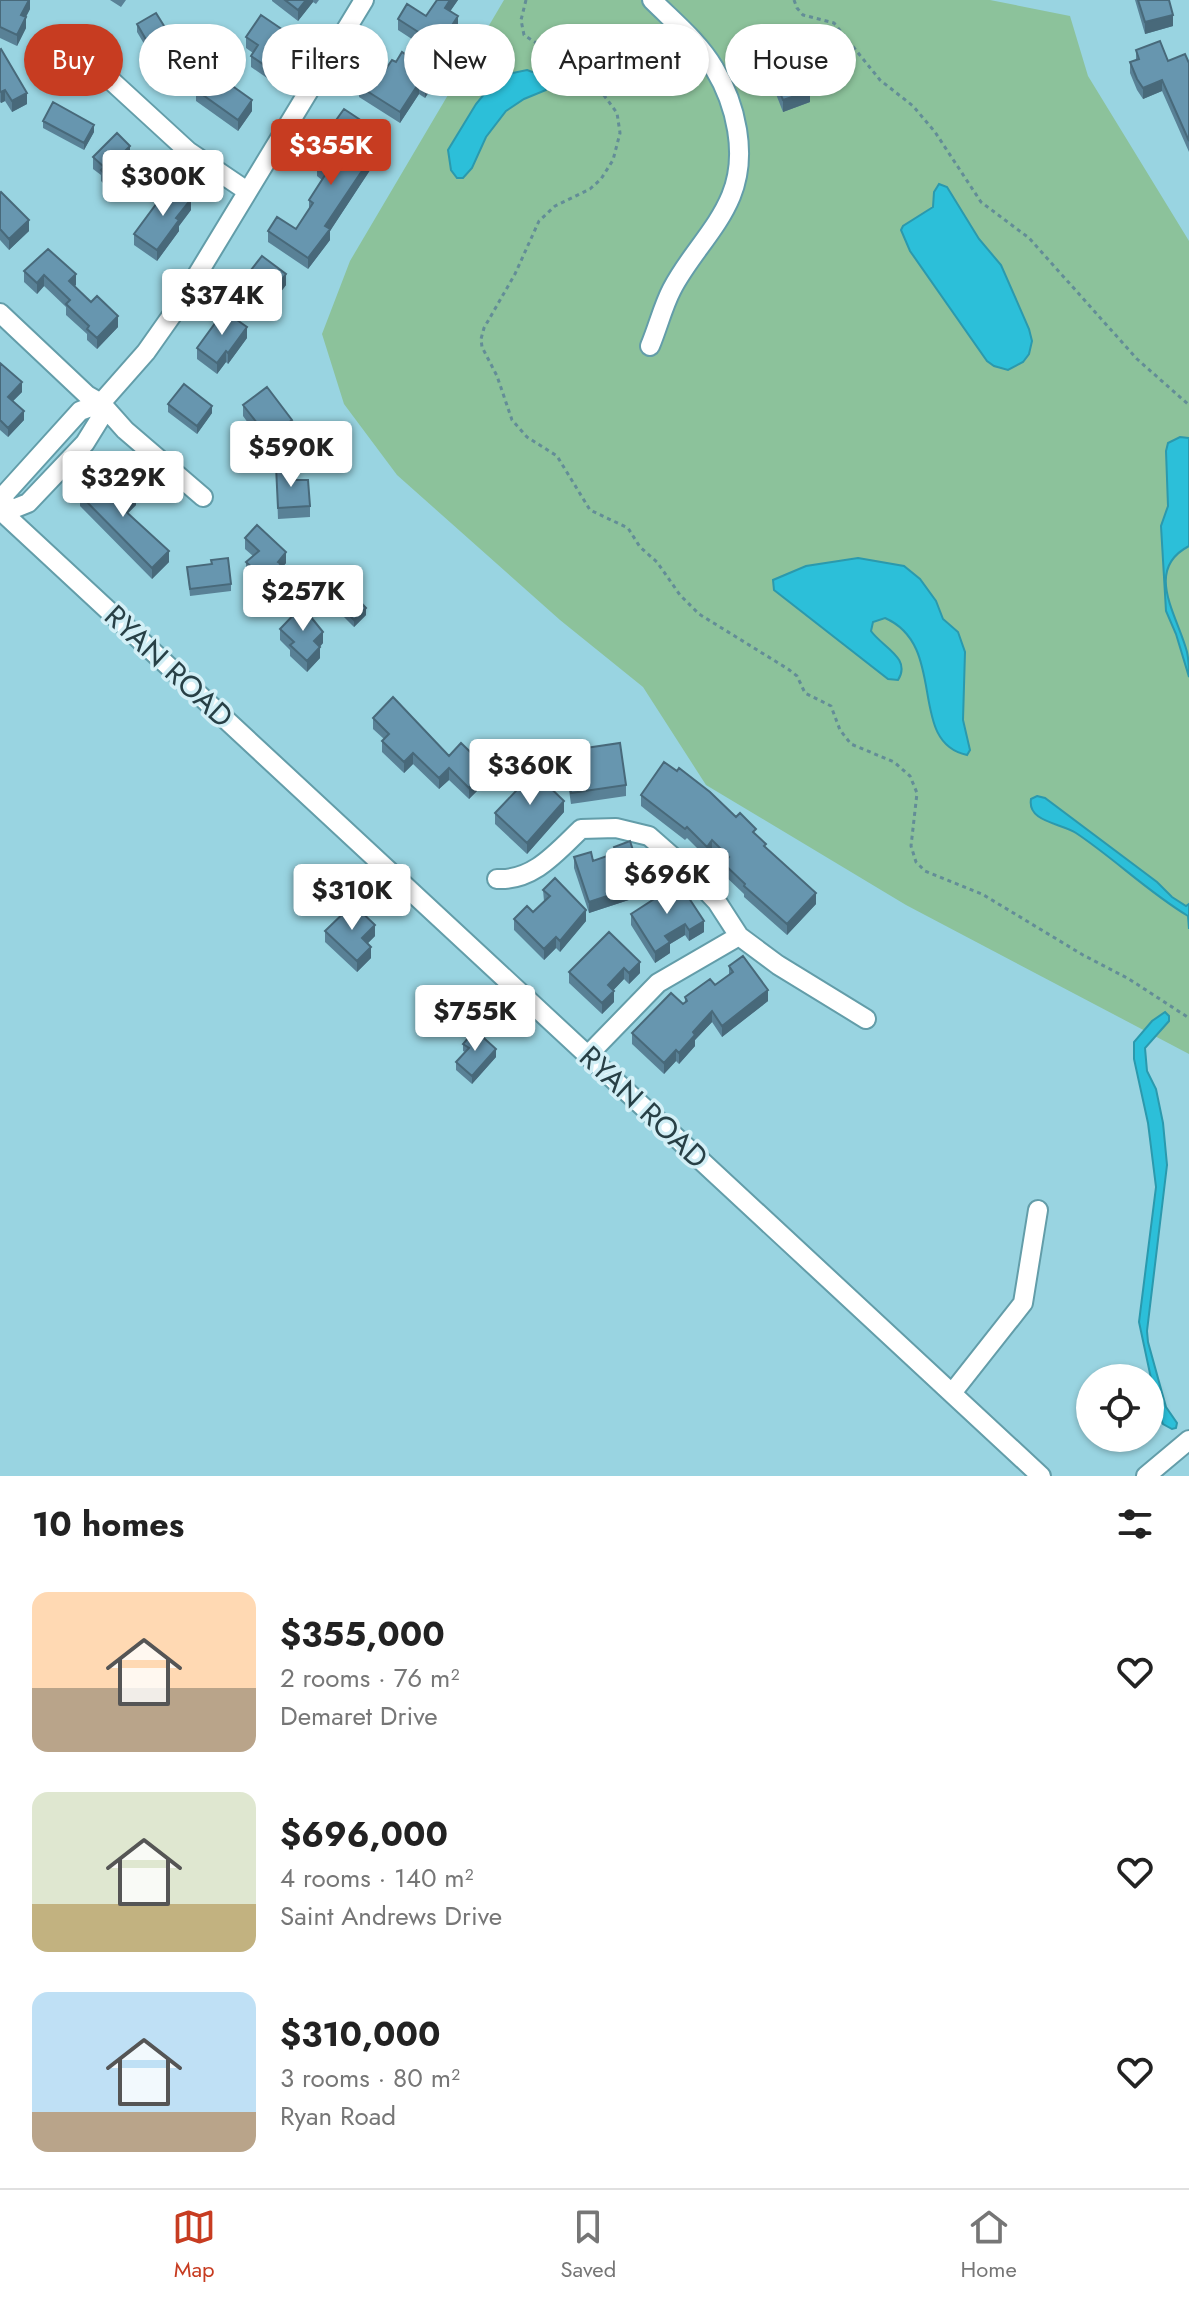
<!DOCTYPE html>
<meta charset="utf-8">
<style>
body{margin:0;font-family:Jost,sans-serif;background:#f2f2f2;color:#222;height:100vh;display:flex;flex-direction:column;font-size:30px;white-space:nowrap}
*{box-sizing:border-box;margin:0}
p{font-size:26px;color:#767676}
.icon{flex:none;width:44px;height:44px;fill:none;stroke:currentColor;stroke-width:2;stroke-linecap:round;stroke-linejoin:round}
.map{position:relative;height:1476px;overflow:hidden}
.details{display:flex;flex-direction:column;background:#fff;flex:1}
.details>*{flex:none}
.top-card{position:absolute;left:24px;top:24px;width:1142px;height:72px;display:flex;gap:16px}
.buttons{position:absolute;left:1076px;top:1364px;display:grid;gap:16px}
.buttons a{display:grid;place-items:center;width:88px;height:88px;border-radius:50%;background:#fff;box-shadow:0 2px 6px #0004;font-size:40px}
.price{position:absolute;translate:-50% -68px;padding:0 18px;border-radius:8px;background:#fff;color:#222;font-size:26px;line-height:52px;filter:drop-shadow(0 2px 4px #0008)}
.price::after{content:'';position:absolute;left:50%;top:48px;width:24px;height:18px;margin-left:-12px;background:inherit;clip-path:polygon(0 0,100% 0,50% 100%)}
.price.active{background:#c73c21;color:#fff}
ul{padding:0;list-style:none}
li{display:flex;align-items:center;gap:24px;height:200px;padding:0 32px}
li span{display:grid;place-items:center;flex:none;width:224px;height:160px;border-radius:16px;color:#555}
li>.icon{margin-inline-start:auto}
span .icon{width:96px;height:96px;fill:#fffc;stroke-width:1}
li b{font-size:34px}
h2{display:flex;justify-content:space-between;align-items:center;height:96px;padding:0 32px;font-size:34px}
.chip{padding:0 28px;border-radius:36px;background:#fff;box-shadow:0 2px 6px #0004;font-size:28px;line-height:72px}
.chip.active{background:#c73c21;color:#fff}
.menu{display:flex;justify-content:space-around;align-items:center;height:112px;border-top:2px solid #e0e0e0;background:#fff;font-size:22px;color:#767676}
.menu a{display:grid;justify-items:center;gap:4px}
.menu .active{color:#c73c21}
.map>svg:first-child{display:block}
.green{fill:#8cc29b}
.water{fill:#2cbfd9;stroke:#2b99ad;stroke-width:2}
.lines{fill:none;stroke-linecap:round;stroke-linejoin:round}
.street-casing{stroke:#639da9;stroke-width:22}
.path{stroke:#638d97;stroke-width:3;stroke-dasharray:4 4;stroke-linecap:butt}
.street{stroke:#fff;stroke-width:18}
.wall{fill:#598196}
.shaded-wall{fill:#48697a}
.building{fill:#6796af;stroke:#48697a;stroke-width:2}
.labels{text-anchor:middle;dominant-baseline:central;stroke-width:7;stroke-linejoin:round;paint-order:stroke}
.street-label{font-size:30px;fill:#284046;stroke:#d2eff6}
</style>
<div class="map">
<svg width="1189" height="1476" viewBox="0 0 1189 1476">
<rect width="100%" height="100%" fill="#99d4e1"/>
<path class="green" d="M504,0h486l80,16 18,60 101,165v813l-283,-149 -200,-120 -63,-98 -83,-67 -163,-145 -53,-71 -22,-70 28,-73z"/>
<path class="water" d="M527,70l19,7 3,4 -3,9 -22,9 -18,12 -20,26 -14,31 -9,10h-6l-6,-8 -3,-20 28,-46 23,-28z
M939,184l8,3 32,52 22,26 28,64 3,12 -3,13 -6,8 -15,8 -14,-4 -7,-5 -77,-110 -9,-21 2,-4 30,-19 1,-15z
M1180,437l9,1v108c-46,24 -11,70 -2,106 2,9 2,17 2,25l-13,-43 -10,-23 -5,-85 7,-20 -2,-55 2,-8z
M858,558l46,8 16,13 16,22 7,18 15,13 7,20 -2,68 7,30 -3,5c-61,-13 -18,-109 -82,-137l-12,4 -2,9c11,16 41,27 27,49l-10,-1 -114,-89 -1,-10 33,-14z
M1037,796l8,2 112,84 15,15 14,9 3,-2v25l-1,-13c-40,-24 -73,-57 -112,-83 -15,-10 -49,-11 -45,-34z
M1165,1012l4,4v5l-24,27 2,23 9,18 7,34 4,42 -20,166 1,11 18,65 11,16 -1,5 -4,1 -9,-5 -4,-8 -20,-94 17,-135 -8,-64 -14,-64v-17l18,-21z"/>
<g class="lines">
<g class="street-casing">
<path id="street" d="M79,51l109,100 59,40
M0,313l87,82 14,8 24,27 78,67
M650,346c8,-19 13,-40 22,-57 17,-33 45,-59 59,-93 17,-41 5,-92 -17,-128 -15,-26 -41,-47 -62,-68
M101,403l2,11 -18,29 -57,60 -25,10 2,-19 75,-83 21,-8 45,-51 31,-44 187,-308
M0,510l1041,966
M497,879c36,2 59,-26 84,-50l35,-1 33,8 33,29 35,37 22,34 39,29 88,54
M588,1055l70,-72 81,-47
M952,1393l71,-90 15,-93
M1146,1476l43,-36"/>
</g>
<path class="path" d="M526,0l-5,20 3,15 40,26 39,33 14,19 3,20 -7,27 -12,19 -11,10 -35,17 -16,15 -24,53 -31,54 -3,11 1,8 15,29 15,44 15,17 30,19 33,54 38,18 12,19 17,15 23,33 19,19 89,55 9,7 8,17 26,13 9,24 11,14 43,18 16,14 7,17 -6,53 5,16 9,9 57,23 101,61 46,24 60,39
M794,0l3,8 6,7 31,8 46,57 33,26 22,26 46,70 48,36 108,121 52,46"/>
<use href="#street" class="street"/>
</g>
<path class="wall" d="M0,0h30v9l-4,8v11l-9,18 -17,-8z
M110,0h16l-5,7z
M272,0h47l-3,4 -3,-2 -15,19 -26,-20z
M437,0h21l-8,11 8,16 -11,17 -2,-1 -17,26 6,15 -9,14 -6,-4 -19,29 -41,-26v-11l22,-10 15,-14 16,-3 9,-14 -23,-15v-11l28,-3z
M1135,0h34l4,26 -28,8z
M137,24l42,34 -20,11 -22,-37z
M246,37l40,6 -7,10 1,12 -10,15 -19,-13v-11l2,-3 -7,-5z
M0,50l27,54 -15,8 -7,-11 -4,2 -1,-1z
M1136,50l32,11 21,2v89l-27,-61 -19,8 -6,-9 -7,-17v-11l6,-2z
M765,55l24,13 21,34 -27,10 -18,-46z
M196,90l56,21 -14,20 -42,-30z
M43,121l51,11 -10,18 -41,-22z
M334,123l49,23 -5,7v5l-48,73v9l-22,29 -40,-27v-11l28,-2 13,-19v-10l13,-20 -5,-4v-11l22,-5 11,-16 -16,-10z
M93,157h37l12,22 -17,18 -12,-11 -3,4 -9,-9v-6l-8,-6z
M0,193l29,38 -20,19 -9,-10z
M191,210l-12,16v5l-22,30 -23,-16v-11z
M24,271l52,14 -2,1 44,41 -21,22 -10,-9v-6l-21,-19v-8l-22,-21 -7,8 -13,-12z
M247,275l39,10 -25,33 -28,-20v-11z
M247,338l-19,26 -2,-2 -9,12 -20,-15v-11z
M0,363l22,29 -9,9 11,19 -16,17 -8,-7z
M168,404l44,9 -15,21 -29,-22z
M243,405l49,26 -30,23 -12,-15v-11l1,-1 -8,-11z
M276,466l19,14 15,26v11l-32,2z
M113,490l23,15 -8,8 41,49 -17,17 -72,-73v-11z
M245,538l41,25 -5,6v6l-15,16 -20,-18v-11l7,-6 -8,-7z
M187,567l44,17v7l-41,5z
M340,605l26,10 -12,12 -14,-14z
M280,629l43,14 -3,4v11l-13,14 -17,-16v-6l-10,-10z
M373,718l76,38 39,24 -19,19 -20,-19 -10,9 -26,-25 -9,9 -22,-21v-11l2,-2 -11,-10z
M565,751l61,34v11l-55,8 -6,-42z
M641,795l115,40 10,13 50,56 -29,31 -43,-38v-3l-21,-20 1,-11 -12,-11 -5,6 -20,-20 -2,2 -44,-34z
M564,812l-37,42 -32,-30v-11z
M614,847l30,48 -55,18 -15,-45v-11l19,4 21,-7z
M679,883l25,49 -15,9 -4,-6 -15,9v9l-15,10 -24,-38v-11z
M543,890l43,31 -26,31 -4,-4 -12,12 -30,-30v-11l19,-7 11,-11z
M325,931l50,5 -8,8 4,14 -14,14 -32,-30z
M609,932l31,41 -11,11 -5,-5 -11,11 1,12 -12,12 -33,-31v-11z
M729,966l39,35 -46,36 -10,-15 -17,18v6l-16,18 -3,-3 -12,13 -32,-30v-11l53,-31v-5l30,-12 14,-10z
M463,1044l33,13 -24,27 -16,-14v-8l9,-10 -2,-1z"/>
<path class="shaded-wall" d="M29,0h1v9l-9,17v-11z
M306,0h7v2l-15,19v-11z
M450,0h8l-13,19v-11z
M1173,15v11l-28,8v-12z
M458,16v11l-11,17v-11z
M26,17v11l-9,18v-11z
M286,32v11l-12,18v-11z
M445,32v11l-22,34v-11z
M179,50v8l-20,11v-7z
M280,54v11l-10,15v-11z
M434,73v11l-9,14v-11z
M1162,80v11l-19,8v-11z
M419,83v11l-19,29v-11z
M5,90v11l-4,2v-11z
M810,91v11l-27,10v-12z
M27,93v11l-15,8v-11z
M252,100v11l-14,20v-11z
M94,125v7l-10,18v-7z
M383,135v11l-5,7v5l-48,73v9l-22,29v-11l17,-32z
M130,146v11l-6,-5z
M142,168v11l-17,18v-11z
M113,175v11l-3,4v-11z
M191,199v11l-12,16v5l-22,30v-11l19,-32z
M29,220v11l-20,19v-11z
M76,274v11l-7,7v-11z
M286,274v11l-25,33v-11z
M44,275v11l-7,8v-11z
M118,316v11l-21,22v-11z
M247,327v11l-19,26v-11z
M226,351v11l-9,12v-11z
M22,382v10l-14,14v-9z
M212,406v7l-15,21v-8z
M24,411v9l-16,17v-9z
M292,420v11l-30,23v-11z
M136,494v11l-14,14v-11z
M169,551v11l-17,17v-11z
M286,552v11l-5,6v6l-15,16v-11l12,-18z
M366,608v7l-12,12v-7z
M323,632v11l-9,9v-11z
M320,647v11l-13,14v-11z
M413,753v11l-9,9v-11z
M449,768v12l-10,9v-11z
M488,769v11l-19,19v-11z
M564,801v11l-37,42v-11z
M712,840v12l-5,6v-11z
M644,884v11l-55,18v-11z
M816,893v11l-29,31v-11z
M586,910v11l-26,31v-11z
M704,921v11l-15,9v-11z
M685,924v11l-15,9v9l-15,10v-11l10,-16z
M375,925v11l-13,13v-11z
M556,937v11l-12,12v-11z
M371,947v11l-14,14v-11z
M640,962v11l-11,11v-11z
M624,968v11l-16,17v-11z
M768,990v11l-46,36v-11z
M614,991v11l-12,12v-11z
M712,1011v11l-17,18v6l-16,18v-11l14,-21z
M496,1049v8l-24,27v-8z
M676,1050v11l-12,13v-11z"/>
<path class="building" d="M0,0h29l-8,15 5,2 -9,18 -17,-8z
M285,0h21l-8,10z
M437,0h13l-5,8 13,8 -11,17 -2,-1 -22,34 11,7 -9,14 -6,-4 -19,29 -41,-26 11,-18 11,8 11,-16 4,2 6,-10 10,7 14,-22 -28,-18 9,-15 19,12z
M1138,0h31l4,15 -28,7z
M156,13l23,37 -20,12 -22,-38z
M261,15l25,17 -12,18 6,4 -10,15 -19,-13 7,-11 -12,-8z
M1160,41l8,20 17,-7 4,9v78l-27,-61 -19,8 -6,-9 -7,-17 9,-3 -3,-9z
M1,49l26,44 -15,8 -7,-11 -4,2 -1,-1v-41z
M782,49l7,19 12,-4 9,27 -27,9 -18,-45z
M210,70l42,30 -14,20 -42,-30z
M53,102l41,23 -10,18 -41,-22z
M344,109l39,26 -7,10 2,2 -53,79 5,3 -22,29 -40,-27 9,-14 19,12 17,-26 -4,-3 18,-28 -10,-7 9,-13 13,8 16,-24 -21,-13z
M117,133l13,13 -6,6 18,16 -17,18 -12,-11 -3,4 -9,-9 3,-3 -11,-10z
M171,184l20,15 -15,19 3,2 -22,30 -23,-16z
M1,192l28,28 -20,19 -9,-10v-36z
M48,249l28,25 -7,7 22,21 6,-6 21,20 -21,22 -10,-9 2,-3 -23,-22 4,-4 -26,-25 -7,8 -13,-12z
M262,256l24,18 -25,33 -28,-20 11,-15 3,3z
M224,311l23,16 -19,26 -2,-2 -9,12 -20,-15z
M0,363l22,19 -14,15 16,14 -16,17 -8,-8z
M184,384l28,22 -15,20 -29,-22z
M267,387l25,33 -30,23 -12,-15 7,-5 -14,-18z
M294,465l1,15h13l2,26 -32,2 -2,-42z
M98,476l15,14 9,-9 14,13 -14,14 47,43 -17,17 -72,-73z
M257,525l29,27 -8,10 3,2 -15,16 -20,-18 13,-11 -14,-13z
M228,558l3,26 -41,5 -3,-22 25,-3 -1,-4z
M352,593l14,15 -12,12 -14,-15z
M302,606l21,26 -9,9 6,6 -13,14 -17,-16 4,-3 -14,-13z
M393,697l56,59 12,-13 27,26 -19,19 -20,-20 -10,10 -26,-25 -9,9 -22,-21 7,-7 -16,-16z
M620,743l6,42 -55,8 -6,-42z
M664,762l13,9 2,-3 31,24 26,25 4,-4 16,16 -3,3 13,12 -2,2 52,47 -29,31 -43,-38 1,-2 -22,-21 6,-6 -17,-17 -5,7 -20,-20 -2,2 -44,-34z
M534,772l30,29 -37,42 -32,-30z
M630,841l14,43 -55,18 -15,-45 17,-5 2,9 23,-8 -2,-6z
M555,878l31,32 -26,31 -4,-4 -12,12 -30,-30 13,-13 6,6 17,-16 -7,-6z
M679,883l25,38 -15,9 -4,-6 -20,12 5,6 -15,10 -24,-38z
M353,904l22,21 -13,13 9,9 -14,14 -32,-30z
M609,932l31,30 -11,11 -5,-5 -16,17 6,6 -12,12 -33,-31z
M743,956l25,34 -46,36 -10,-15 -19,21 2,3 -16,18 -3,-3 -12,13 -32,-30 39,-40 12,11 4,-3 -2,-4 25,-18 5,6 18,-13 -4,-6z
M475,1030l21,19 -24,27 -16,-14 13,-14 -6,-4z"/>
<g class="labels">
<g class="street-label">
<text transform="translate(169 666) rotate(43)">RYAN ROAD</text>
<text transform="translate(644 1107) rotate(43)">RYAN ROAD</text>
</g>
</g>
</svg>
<div class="buttons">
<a><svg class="icon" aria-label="locate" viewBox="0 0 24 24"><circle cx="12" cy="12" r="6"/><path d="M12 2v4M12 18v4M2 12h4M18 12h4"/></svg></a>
</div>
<b class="price active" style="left:331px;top:187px">$355K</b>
<b class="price" style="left:163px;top:218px">$300K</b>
<b class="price" style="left:222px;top:337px">$374K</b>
<b class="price" style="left:291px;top:489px">$590K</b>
<b class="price" style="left:123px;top:519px">$329K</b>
<b class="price" style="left:303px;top:633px">$257K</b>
<b class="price" style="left:530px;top:807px">$360K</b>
<b class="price" style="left:667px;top:916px">$696K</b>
<b class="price" style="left:352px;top:932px">$310K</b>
<b class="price" style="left:475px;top:1053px">$755K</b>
<div class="top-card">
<a class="chip active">Buy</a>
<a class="chip">Rent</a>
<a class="chip">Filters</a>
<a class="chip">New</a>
<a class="chip">Apartment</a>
<a class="chip">House</a>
</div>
</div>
<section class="details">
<h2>10 homes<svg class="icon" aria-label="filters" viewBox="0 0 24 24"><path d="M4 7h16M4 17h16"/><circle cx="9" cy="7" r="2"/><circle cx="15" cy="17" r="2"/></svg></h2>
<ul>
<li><span style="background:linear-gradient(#ffd9b3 60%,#b9a48a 0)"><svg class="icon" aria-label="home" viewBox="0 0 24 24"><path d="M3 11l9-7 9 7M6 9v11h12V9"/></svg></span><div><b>$355,000</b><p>2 rooms · 76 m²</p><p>Demaret Drive</p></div><svg class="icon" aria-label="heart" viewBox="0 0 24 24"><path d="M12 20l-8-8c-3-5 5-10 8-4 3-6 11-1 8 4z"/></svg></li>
<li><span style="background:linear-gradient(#dfe7d0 70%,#c2b280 0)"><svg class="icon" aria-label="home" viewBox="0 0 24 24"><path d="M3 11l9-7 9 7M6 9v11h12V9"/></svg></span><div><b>$696,000</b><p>4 rooms · 140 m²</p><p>Saint Andrews Drive</p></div><svg class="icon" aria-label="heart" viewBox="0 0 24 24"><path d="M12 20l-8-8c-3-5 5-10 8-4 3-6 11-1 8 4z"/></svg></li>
<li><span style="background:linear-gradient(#bfe0f5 75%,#b9a48a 0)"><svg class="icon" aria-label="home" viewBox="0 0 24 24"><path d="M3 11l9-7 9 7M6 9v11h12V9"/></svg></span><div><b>$310,000</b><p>3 rooms · 80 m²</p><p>Ryan Road</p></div><svg class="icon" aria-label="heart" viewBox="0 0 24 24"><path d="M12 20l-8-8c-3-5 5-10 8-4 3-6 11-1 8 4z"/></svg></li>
</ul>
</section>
<nav class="menu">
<a class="active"><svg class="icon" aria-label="map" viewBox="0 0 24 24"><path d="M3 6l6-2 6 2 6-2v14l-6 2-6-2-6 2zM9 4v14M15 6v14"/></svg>Map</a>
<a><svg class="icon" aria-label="saved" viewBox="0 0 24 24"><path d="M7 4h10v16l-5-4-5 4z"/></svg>Saved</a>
<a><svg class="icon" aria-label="home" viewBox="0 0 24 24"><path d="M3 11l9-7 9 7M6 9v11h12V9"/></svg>Home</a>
</nav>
